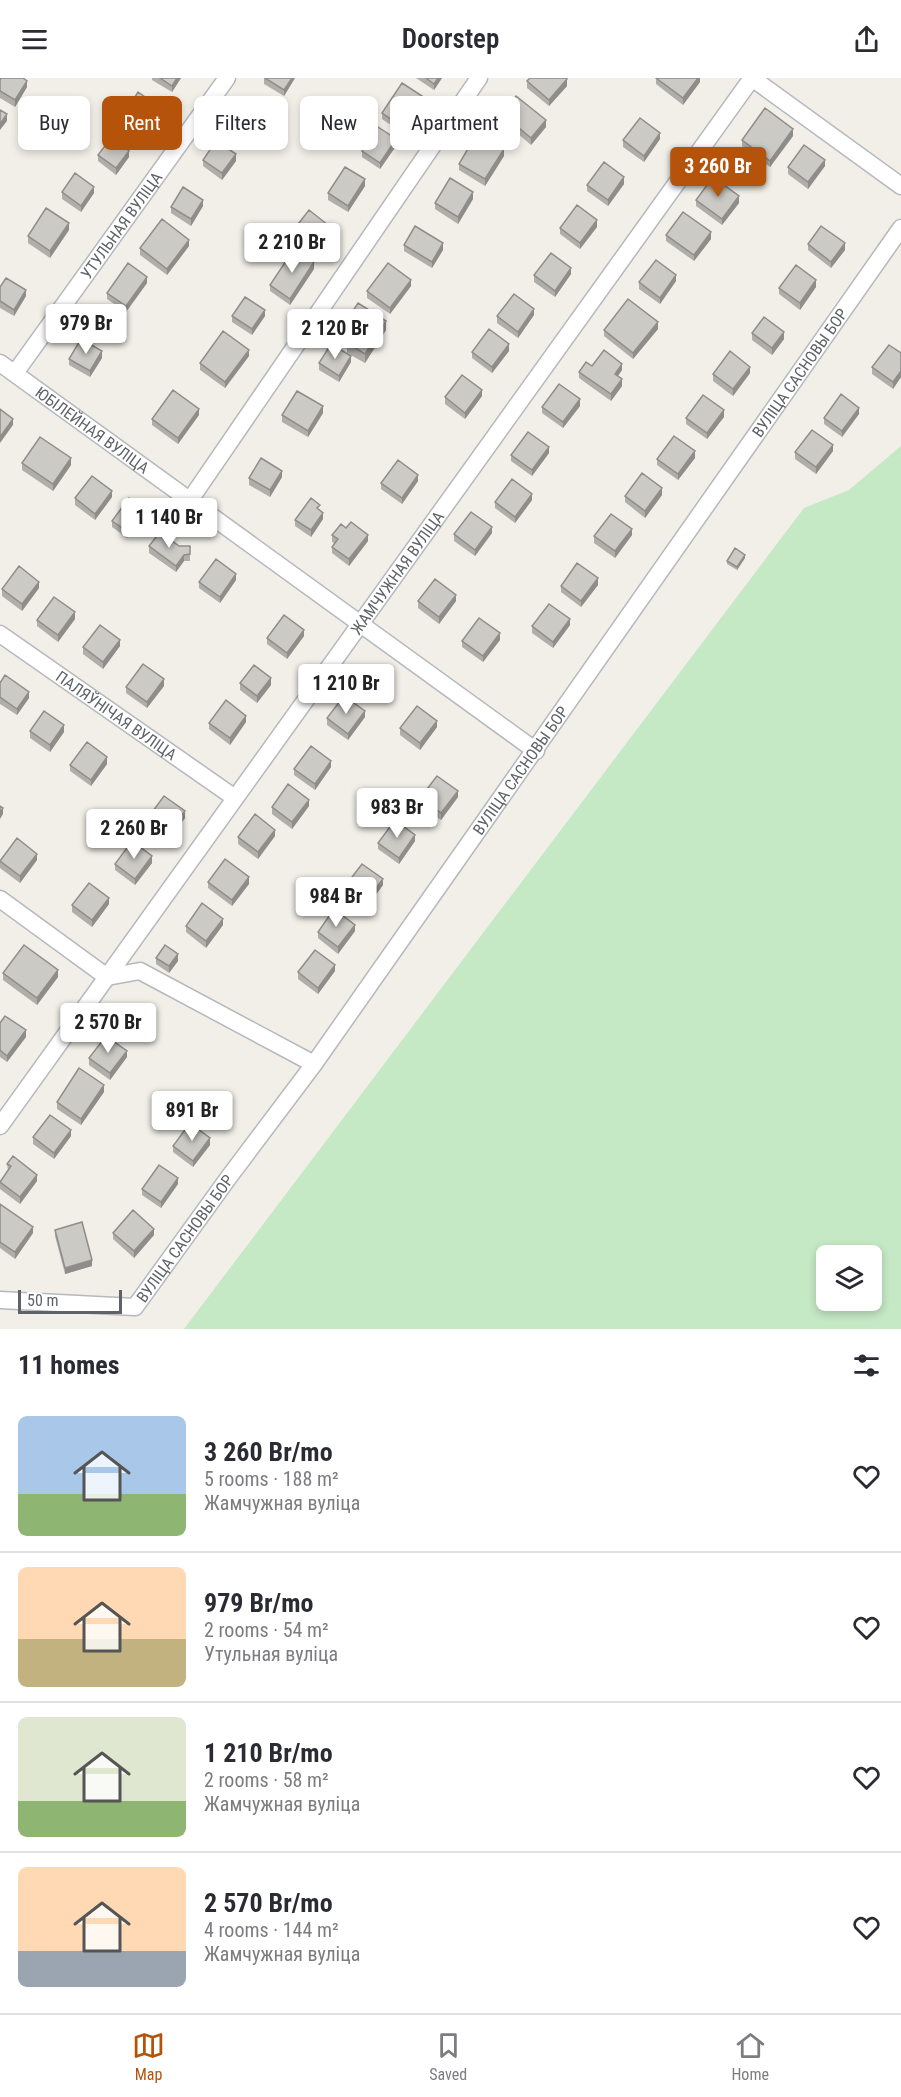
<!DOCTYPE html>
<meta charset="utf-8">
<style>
body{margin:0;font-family:"Roboto Condensed",sans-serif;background:#f2f2f3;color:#2b2b33;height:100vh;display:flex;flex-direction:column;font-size:22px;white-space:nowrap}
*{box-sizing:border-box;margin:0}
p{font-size:20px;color:#7c7c81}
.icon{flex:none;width:33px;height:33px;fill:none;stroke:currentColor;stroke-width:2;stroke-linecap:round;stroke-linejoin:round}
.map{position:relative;height:1251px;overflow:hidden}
.drawer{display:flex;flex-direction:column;background:#fff;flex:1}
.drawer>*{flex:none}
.top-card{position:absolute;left:18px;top:18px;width:600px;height:54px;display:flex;gap:12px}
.buttons{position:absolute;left:816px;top:1167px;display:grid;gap:12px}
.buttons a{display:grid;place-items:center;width:66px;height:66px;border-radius:9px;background:#fff;box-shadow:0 3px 9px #0003;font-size:30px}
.scale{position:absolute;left:18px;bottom:15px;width:104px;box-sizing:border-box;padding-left:6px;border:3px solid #5f6368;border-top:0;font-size:16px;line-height:21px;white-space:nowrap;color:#5f6368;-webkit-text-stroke:4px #fff;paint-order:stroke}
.price{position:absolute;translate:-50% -51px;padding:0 14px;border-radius:6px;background:#fff;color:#222;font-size:20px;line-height:39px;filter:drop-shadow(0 2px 3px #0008)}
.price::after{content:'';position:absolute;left:50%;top:36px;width:18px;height:14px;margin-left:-9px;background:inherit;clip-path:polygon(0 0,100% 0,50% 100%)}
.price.on{background:#b45309;color:#fff}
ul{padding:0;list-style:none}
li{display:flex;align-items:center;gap:18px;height:150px;padding:0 18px}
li+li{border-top:2px solid #e1e1e2}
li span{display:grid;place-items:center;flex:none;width:168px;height:120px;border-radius:9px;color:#555}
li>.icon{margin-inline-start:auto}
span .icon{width:72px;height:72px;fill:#fffc;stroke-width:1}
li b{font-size:26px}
h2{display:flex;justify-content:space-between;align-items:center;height:72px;padding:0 18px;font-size:26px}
.chip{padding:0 21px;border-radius:9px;background:#fff;box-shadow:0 3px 9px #0003;font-size:21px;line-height:54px}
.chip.on{background:#b45309;color:#fff}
header{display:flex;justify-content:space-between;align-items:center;height:78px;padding:0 18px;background:#fff;font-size:27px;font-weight:600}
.tabs{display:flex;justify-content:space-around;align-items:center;height:84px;border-top:2px solid #e1e1e2;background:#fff;font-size:16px;color:#7c7c81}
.tabs a{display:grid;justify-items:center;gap:3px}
.tabs .on{color:#b45309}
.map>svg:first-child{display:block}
.green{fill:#c5e8c5;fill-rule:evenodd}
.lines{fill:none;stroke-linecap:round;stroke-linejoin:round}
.street-casing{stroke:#b5b8bc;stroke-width:19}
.street{stroke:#fff;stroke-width:16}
.wall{fill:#afaea9}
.shaded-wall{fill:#8f8d8a}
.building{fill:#cccac5;stroke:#8f8d8a;stroke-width:1.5}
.labels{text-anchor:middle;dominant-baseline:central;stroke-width:4.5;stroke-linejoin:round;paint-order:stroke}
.street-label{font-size:16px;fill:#5f6368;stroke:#fff}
</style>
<header><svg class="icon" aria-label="menu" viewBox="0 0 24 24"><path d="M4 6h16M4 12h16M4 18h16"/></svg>Doorstep<svg class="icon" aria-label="share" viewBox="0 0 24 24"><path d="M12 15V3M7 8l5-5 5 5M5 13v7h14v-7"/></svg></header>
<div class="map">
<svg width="901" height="1251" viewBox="0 0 901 1251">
<rect width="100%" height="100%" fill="#f1efe8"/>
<path class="green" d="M901,368v883h-717l620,-821 45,-18zM826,1178h46v44h-46z"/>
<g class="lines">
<g class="street-casing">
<g id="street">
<path d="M752,0l149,108"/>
<path id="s1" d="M0,285l536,388"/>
<path id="s2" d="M15,295l212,-295"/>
<path d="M190,422l289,-422"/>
<path id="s3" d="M0,556l235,164"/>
<path d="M0,821l107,78 33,-6 174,93"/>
<path id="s4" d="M0,1048l752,-1048"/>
<path id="s5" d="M0,1222l135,7 94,-130 85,-113 587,-836"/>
</g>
</g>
<use href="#street" class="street"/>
</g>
<path class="wall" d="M152,0h29l-9,14 -20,-12z
M264,0h31l-11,18 -20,-12z
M416,0h26l-8,12z
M656,0h44v4l-17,23 -27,-21z
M0,2l27,7 -12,20 -15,-9z
M527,3l40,5 -18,20 -22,-18z
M422,25l-21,29 -19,-13v-6z
M158,34l-15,23 -20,-13v-6z
M502,36l44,13 -15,18 -29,-25z
M231,44h32l-13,19 -19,-13z
M793,58l-23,31 -28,-21v-6z
M660,61l-16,23 -21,-15v-7z
M396,68l-16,23 -18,-12v-6z
M98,77l31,2 -13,18 -18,-14z
M504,78l-19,30 -26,-16v-6z
M203,82l33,1 -14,19 -19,-14z
M825,88l-17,23 -20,-15v-7z
M624,106l-16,22 -21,-15v-6z
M365,108l-17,26 -20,-12v-7z
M62,114l32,1 -13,19 -19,-13z
M473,121l-15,25 -23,-15v-6z
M696,122l43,3 -17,22 -26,-19z
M203,128l-12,20 -20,-13v-6z
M597,149l-17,22 -20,-15v-6z
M295,150l33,3 -15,18 -18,-14z
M69,152l-19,28 -22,-15v-7z
M666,157l45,4 -17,22 -28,-20z
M808,166l37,6 -14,18 -23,-18z
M404,167l39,5 -11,18 -28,-17z
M189,168l-22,29 -27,-20v-7z
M314,191l-24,36 -20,-14v-6z
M571,196l-16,23 -21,-15v-7z
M676,203l-16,23 -21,-15v-7z
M147,205l-21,29 -19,-13v-6z
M411,208l-21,28 -23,-16v-7z
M0,209l26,9 -12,20 -14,-8z
M816,209l-16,23 -21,-16v-6z
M534,237l-16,23 -21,-15v-7z
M232,238h33l-13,19 -20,-13z
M342,250l44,2 -21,33 -18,-10v-10l1,-2 -6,-4z
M658,251l-25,30 -29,-23v-6z
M752,255l32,6 -12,16 -20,-15z
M509,273l-17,22 -20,-15v-6z
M901,275v24l-8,12 -21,-15v-7z
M249,278l-24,32 -25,-18v-7z
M102,280l-12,19 -21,-12v-6z
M351,284l-12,20 -20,-12v-7z
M592,288l30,4 -4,6 4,10 -11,15 -32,-23v-6z
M750,295l-17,23 -20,-15v-7z
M482,318l-17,23 -20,-15v-7z
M580,328l-17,22 -21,-15v-6z
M323,335l-15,24 -26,-15v-7z
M859,336l-17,23 -18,-13v-6z
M199,337l-21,29 -26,-19v-6z
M724,339l-17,22 -21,-15v-6z
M833,373l-17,23 -21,-15v-7z
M549,375l-17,23 -21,-15v-6z
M695,380l-17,22 -21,-15v-6z
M22,385l49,2 -18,26 -31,-21z
M282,399l-12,20 -21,-12v-7z
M418,403l-16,23 -21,-15v-6z
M662,417l-17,23 -20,-16v-6z
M112,419l-17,23 -20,-15v-7z
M532,422l-17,23 -20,-15v-6z
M320,432l3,9 -12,18 -16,-11v-6z
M143,437l-16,23 -15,-11v-6z
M346,450l22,13 -19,25 -17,-13v-6l2,-4 -2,-1v-7z
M492,455l-17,23 -21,-15v-7z
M632,457l-17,23 -21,-15v-7z
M149,468h41v15h-6l-8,11 -27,-19z
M745,480l-8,12 -10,-6v-3z
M236,502l-16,23 -21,-15v-6z
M598,507l-17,22 -20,-15v-6z
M39,510l-17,23 -20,-15v-7z
M418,523h38l-17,23 -21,-16z
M75,541l-17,23 -21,-16v-6z
M570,547l-17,23 -21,-15v-7z
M304,558l-17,23 -20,-15v-6z
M500,562l-17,22 -21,-15v-6z
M120,568l-17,23 -20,-15v-7z
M0,605l29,15 -12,17 -17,-11z
M240,605l31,2 -14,18 -17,-13z
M164,608l-17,22 -21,-15v-6z
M365,639l-17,23 -21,-15v-7z
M246,644l-16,23 -21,-16v-6z
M437,649l-17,23 -20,-15v-7z
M30,653l34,1 -14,20 -20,-14z
M107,686l-16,22 -21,-15v-6z
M331,689l-16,23 -21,-15v-6z
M458,719l-17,23 -21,-15v-7z
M309,728l-17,23 -20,-15v-7z
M185,740l-17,22 -21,-15v-6z
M275,758l-17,23 -20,-15v-7z
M415,763l-16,23 -21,-15v-6z
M37,782l-17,23 -20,-15v-7z
M152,785l-17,22 -20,-15v-6z
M208,804l41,2 -17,22 -24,-18z
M383,807l-17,23 -21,-15v-7z
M109,826l-17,23 -20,-15v-7z
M223,847l-17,23 -20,-16v-6z
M355,853l-17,23 -20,-16v-6z
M156,880l22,3 -9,12 -13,-9z
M335,893l-17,23 -20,-15v-7z
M3,895l55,4 -21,28 -34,-25z
M0,945l26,14 -19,25 -7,-5z
M127,979l-17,23 -21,-15v-7z
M104,1014l-23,33 -24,-16v-7z
M71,1058l-17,23 -21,-15v-7z
M210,1067l-17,22 -20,-15v-6z
M7,1086l30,17 -17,23 -20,-15v-8l8,-11z
M178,1106l-17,24 -19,-13v-6z
M0,1126l33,29 -18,26 -15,-11z
M55,1152l37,36 -27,8 -10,-38z
M113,1155l41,2 -20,23 -21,-19z"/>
<path class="shaded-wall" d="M177,0h4l-9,14v-6z
M292,0h3l-11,18v-6z
M438,0h4l-8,12v-6z
M698,0h2v4l-17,23v-7z
M567,1v7l-18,20v-6z
M27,3v6l-12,20v-7z
M422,18v7l-21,29v-6z
M158,28v6l-15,23v-6z
M7,36v7l-7,9v-6z
M263,38v6l-13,19v-6z
M546,42v7l-15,18v-7z
M793,51v7l-23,31v-6z
M660,55v6l-16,23v-6z
M396,61v7l-16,23v-6z
M504,71v7l-19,30v-7z
M129,73v6l-13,18v-7z
M236,76v7l-14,19v-7z
M825,82v6l-17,23v-7z
M624,99v7l-16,22v-6z
M365,101v7l-17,26v-6z
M94,109v6l-13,19v-6z
M473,114v7l-15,25v-7z
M739,118v7l-17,22v-6z
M203,122v6l-12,20v-7z
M597,142v7l-17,22v-6z
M69,145v7l-19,28v-7z
M328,147v6l-15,18v-6z
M711,154v7l-17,22v-6z
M189,162v6l-22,29v-6z
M443,165v7l-11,18v-6z
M845,165v7l-14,18v-6z
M314,184v7l-24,36v-6z
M571,190v6l-16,23v-6z
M676,197v6l-16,23v-6z
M147,199v6l-21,29v-6z
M411,202v6l-21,28v-6z
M816,202v7l-16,23v-7z
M26,212v6l-12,20v-6z
M534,231v6l-16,23v-6z
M265,232v6l-13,19v-6z
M386,243v9l-21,33v-9z
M658,244v7l-25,30v-6z
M784,254v7l-12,16v-7z
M509,266v7l-17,22v-6z
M249,272v6l-24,32v-6z
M102,273v7l-12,19v-6z
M351,278v6l-12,20v-6z
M622,286v6l-7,10v-6z
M750,289v6l-17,23v-7z
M901,293v6l-8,12v-7z
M622,301v7l-11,15v-7z
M482,312v6l-17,23v-6z
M580,321v7l-17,22v-6z
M323,328v7l-15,24v-6z
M859,330v6l-17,23v-6z
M199,331v6l-21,29v-6z
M724,332v7l-17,22v-6z
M13,341v6l-13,18v-6z
M833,367v6l-17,23v-7z
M549,369v6l-17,23v-6z
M695,373v7l-17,22v-6z
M71,380v7l-18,26v-7z
M282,393v6l-12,20v-7z
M418,397v6l-16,23v-6z
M662,410v7l-17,23v-7z
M112,413v6l-17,23v-6z
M532,416v6l-17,23v-6z
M143,430v7l-16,23v-7z
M323,435v6l-12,18v-7z
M492,449v6l-17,23v-6z
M632,451v6l-17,23v-7z
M368,457v6l-19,25v-7z
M184,477v6l-8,11v-6z
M745,477v3l-8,12v-3z
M236,496v6l-16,23v-6z
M598,500v7l-17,22v-6z
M39,504v6l-17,23v-7z
M456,517v6l-17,23v-7z
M75,534v7l-17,23v-7z
M570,541v6l-17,23v-6z
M304,552v6l-17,23v-6z
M500,555v7l-17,22v-6z
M120,562v6l-17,23v-7z
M271,600v7l-14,18v-7z
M164,601v7l-17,22v-6z
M29,614v6l-12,17v-6z
M365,633v6l-17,23v-6z
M246,638v6l-16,23v-7z
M437,643v6l-17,23v-7z
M64,647v7l-14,20v-7z
M107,679v7l-16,22v-6z
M331,683v6l-16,23v-6z
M458,713v6l-17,23v-7z
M309,722v6l-17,23v-7z
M3,730v6l-3,5v-6z
M185,733v7l-17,22v-6z
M275,752v6l-17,23v-7z
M415,757v6l-16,23v-6z
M37,776v6l-17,23v-7z
M152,778v7l-17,22v-6z
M249,799v7l-17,22v-6z
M383,801v6l-17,23v-7z
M109,820v6l-17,23v-7z
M223,841v6l-17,23v-7z
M355,847v6l-17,23v-7z
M178,876v7l-9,12v-7z
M335,887v6l-17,23v-6z
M58,892v7l-21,28v-7z
M26,952v7l-19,25v-6z
M127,973v6l-17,23v-7z
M104,1007v7l-23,33v-6z
M71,1052v6l-17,23v-6z
M210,1060v7l-17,22v-6z
M37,1097v6l-17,23v-7z
M178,1100v6l-17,24v-6z
M33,1149v6l-18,26v-7z
M154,1151v6l-20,23v-7z
M92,1182v6l-27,8v-6z"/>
<path class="building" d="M1,0h22l4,3 -12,19 -15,-9v-11z
M160,0h17l-5,8z
M265,0h27l-8,12z
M426,0h12l-4,6z
M530,0h35l2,1 -18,21 -22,-19z
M656,0h42l-15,20z
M402,5l20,13 -21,30 -19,-13z
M138,14l20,14 -15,23 -20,-13z
M516,18l30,24 -15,18 -29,-24z
M244,25l19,13 -13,19 -19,-13z
M765,30l28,21 -23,32 -28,-21z
M0,32l7,4 -7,10z
M640,40l20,15 -16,23 -21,-16z
M378,49l18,12 -16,24 -18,-12z
M477,55l27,16 -19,30 -26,-15z
M111,60l18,13 -13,17 -18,-13z
M216,63l20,13 -14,19 -19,-13z
M804,67l21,15 -17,22 -20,-15z
M604,84l20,15 -16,23 -21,-15z
M345,89l20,12 -17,27 -20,-13z
M75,95l19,14 -13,19 -19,-14z
M713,99l26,19 -17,23 -26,-19z
M450,100l23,14 -15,25 -23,-14z
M183,109l20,13 -12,19 -20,-12z
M577,127l20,15 -17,23 -20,-15z
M46,130l23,15 -19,28 -22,-15z
M309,132l19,15 -15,18 -18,-15z
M683,134l28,20 -17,23 -28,-20z
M162,141l27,21 -22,29 -27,-21z
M415,148l28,17 -11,19 -28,-17z
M821,148l24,17 -14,19 -23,-18z
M294,171l20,13 -24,37 -20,-14z
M551,175l20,15 -16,23 -21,-16z
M656,182l20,15 -16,23 -21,-16z
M128,185l19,14 -21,29 -19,-13z
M388,185l23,17 -21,28 -23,-17z
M796,187l20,15 -16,23 -21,-15z
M6,200l20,12 -12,20 -14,-9v-14z
M514,216l20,15 -16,23 -21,-16z
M245,219l20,13 -13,19 -20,-13z
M628,221l30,23 -25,31 -29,-23z
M358,225l28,18 -21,33 -18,-11 6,-9 -11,-6z
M764,239l20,15 -12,16 -20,-15z
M489,251l20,15 -17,23 -20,-15z
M223,253l26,19 -24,32 -25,-19z
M81,261l21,12 -12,20 -21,-12z
M331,266l20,12 -12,20 -20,-13z
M889,267l12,8v18l-8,11 -21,-15z
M604,272l18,14 -7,10 7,5 -11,15 -32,-22 7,-10 6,4z
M730,273l20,16 -17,22 -20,-15z
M462,297l20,15 -17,23 -20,-16z
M559,306l21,15 -17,23 -21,-15z
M173,312l26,19 -21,29 -26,-19z
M297,313l26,15 -15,25 -26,-16z
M841,316l18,14 -17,23 -18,-13z
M703,317l21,15 -17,23 -21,-15z
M0,331l13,10 -13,18z
M812,352l21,15 -17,22 -21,-15z
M528,354l21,15 -17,23 -21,-15z
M674,358l21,15 -17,23 -21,-15z
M40,359l31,21 -18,26 -31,-21z
M261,380l21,13 -12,19 -21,-12z
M398,382l20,15 -16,23 -21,-15z
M642,395l20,15 -17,23 -20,-15z
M92,398l20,15 -17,23 -20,-16z
M512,401l20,15 -17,23 -20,-15z
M129,420l14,10 -16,23 -15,-10z
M311,420l9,7 -3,3 6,5 -12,17 -16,-10z
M471,434l21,15 -17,23 -21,-16z
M611,436l21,15 -17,22 -21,-15z
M351,444l17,13 -19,24 -17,-12 6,-8 -6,-4 9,-11 5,4z
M160,454l19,14h11v8l-6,1 -8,11 -27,-20z
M735,470l10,7 -8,12 -10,-6z
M216,481l20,15 -16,23 -21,-15z
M577,485l21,15 -17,23 -20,-15z
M19,488l20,16 -17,22 -20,-15z
M435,501l21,16 -17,22 -21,-16z
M54,519l21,15 -17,23 -21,-15z
M549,526l21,15 -17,23 -21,-16z
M284,537l20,15 -17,23 -20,-15z
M479,540l21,15 -17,23 -21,-15z
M100,547l20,15 -17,22 -20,-15z
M143,586l21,15 -17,23 -21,-15z
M254,587l17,13 -14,18 -17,-13z
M5,597l24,17 -12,17 -17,-12v-14z
M344,618l21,15 -17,23 -21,-16z
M226,622l20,16 -16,22 -21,-15z
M417,628l20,15 -17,22 -20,-15z
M44,633l20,14 -14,20 -20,-14z
M87,664l20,15 -16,23 -21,-15z
M311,668l20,15 -16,23 -21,-15z
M437,698l21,15 -17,22 -21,-15z
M288,706l21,16 -17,22 -20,-15z
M164,718l21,15 -17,23 -21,-15z
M0,728l3,2 -3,5z
M255,736l20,16 -17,22 -20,-15z
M395,742l20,15 -16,23 -21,-15z
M17,760l20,16 -17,22 -20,-15z
M132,763l20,15 -17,23 -20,-15z
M225,781l24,18 -17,23 -24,-18z
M362,786l21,15 -17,22 -21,-15z
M89,805l20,15 -17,22 -20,-15z
M202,825l21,16 -17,22 -20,-15z
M334,831l21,16 -17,22 -20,-15z
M24,867l34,25 -21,28 -34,-25z
M165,867l13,9 -9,12 -13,-8z
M315,872l20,15 -17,23 -20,-16z
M5,938l21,14 -19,26 -7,-6v-27z
M106,958l21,15 -17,22 -21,-15z
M79,990l25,17 -23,34 -24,-17z
M50,1037l21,15 -17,23 -21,-16z
M190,1045l20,15 -17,23 -20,-15z
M13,1078l24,19 -17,22 -20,-15 11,-16 -4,-2z
M159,1087l19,13 -17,24 -19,-13z
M0,1126l33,23 -18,25 -15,-10z
M133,1132l21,19 -20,22 -21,-18z
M82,1144l10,38 -27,8 -10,-38z"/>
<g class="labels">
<g class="street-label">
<text stroke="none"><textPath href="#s2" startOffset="182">УТУЛЬНАЯ ВУЛІЦА</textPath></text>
<text stroke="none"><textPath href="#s5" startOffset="1282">ВУЛІЦА САСНОВЫ БОР</textPath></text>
<text stroke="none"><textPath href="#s1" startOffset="114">ЮБІЛЕЙНАЯ ВУЛІЦА</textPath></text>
<text stroke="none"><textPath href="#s4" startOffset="681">ЖАМЧУЖНАЯ ВУЛІЦА</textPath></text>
<text stroke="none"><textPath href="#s3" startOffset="142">ПАЛЯЎНІЧАЯ ВУЛІЦА</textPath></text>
<text stroke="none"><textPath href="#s5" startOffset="796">ВУЛІЦА САСНОВЫ БОР</textPath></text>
<text stroke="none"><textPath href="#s5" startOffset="220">ВУЛІЦА САСНОВЫ БОР</textPath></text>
</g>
</g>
</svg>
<div class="buttons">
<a><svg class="icon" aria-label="layers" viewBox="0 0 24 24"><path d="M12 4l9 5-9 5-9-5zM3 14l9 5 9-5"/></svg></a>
</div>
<div class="scale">50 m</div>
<b class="price on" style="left:718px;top:120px">3 260 Br</b>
<b class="price" style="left:292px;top:196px">2 210 Br</b>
<b class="price" style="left:86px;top:277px">979 Br</b>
<b class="price" style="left:335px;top:282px">2 120 Br</b>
<b class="price" style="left:169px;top:471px">1 140 Br</b>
<b class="price" style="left:346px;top:637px">1 210 Br</b>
<b class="price" style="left:397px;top:761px">983 Br</b>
<b class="price" style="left:134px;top:782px">2 260 Br</b>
<b class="price" style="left:336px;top:850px">984 Br</b>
<b class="price" style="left:108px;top:976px">2 570 Br</b>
<b class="price" style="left:192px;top:1064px">891 Br</b>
<div class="top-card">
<a class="chip">Buy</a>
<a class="chip on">Rent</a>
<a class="chip">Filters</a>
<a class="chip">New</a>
<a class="chip">Apartment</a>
</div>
</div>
<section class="drawer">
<h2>11 homes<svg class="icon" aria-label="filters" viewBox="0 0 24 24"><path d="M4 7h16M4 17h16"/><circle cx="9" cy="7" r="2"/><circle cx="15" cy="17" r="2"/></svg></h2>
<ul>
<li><span style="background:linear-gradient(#a9c7e8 65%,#8fb573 0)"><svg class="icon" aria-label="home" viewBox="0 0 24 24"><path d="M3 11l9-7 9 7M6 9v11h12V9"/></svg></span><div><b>3 260 Br/mo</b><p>5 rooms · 188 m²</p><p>Жамчужная вуліца</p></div><svg class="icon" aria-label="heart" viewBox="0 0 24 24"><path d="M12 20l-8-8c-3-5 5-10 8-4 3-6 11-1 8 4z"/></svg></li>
<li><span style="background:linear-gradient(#ffd9b3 60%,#c2b280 0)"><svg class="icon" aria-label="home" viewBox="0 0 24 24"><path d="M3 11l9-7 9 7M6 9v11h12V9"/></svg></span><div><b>979 Br/mo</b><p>2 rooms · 54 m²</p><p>Утульная вуліца</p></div><svg class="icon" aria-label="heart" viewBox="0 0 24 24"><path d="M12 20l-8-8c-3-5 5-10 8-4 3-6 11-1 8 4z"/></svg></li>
<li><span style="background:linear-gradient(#dfe7d0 70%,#8fb573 0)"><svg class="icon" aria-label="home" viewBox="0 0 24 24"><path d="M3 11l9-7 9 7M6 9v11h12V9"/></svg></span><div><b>1 210 Br/mo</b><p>2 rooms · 58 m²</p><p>Жамчужная вуліца</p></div><svg class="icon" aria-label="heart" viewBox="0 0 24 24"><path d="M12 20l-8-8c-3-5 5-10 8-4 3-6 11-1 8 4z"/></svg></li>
<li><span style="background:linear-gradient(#ffd9b3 70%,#9aa5b1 0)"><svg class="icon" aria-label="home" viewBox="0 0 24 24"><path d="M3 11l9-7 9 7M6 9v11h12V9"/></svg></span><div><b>2 570 Br/mo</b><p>4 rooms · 144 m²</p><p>Жамчужная вуліца</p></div><svg class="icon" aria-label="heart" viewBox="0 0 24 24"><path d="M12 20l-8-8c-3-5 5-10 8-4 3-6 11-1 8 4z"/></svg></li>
</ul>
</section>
<nav class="tabs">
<a class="on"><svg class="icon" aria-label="map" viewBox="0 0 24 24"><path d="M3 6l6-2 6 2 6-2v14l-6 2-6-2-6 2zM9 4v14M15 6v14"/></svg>Map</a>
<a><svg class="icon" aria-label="saved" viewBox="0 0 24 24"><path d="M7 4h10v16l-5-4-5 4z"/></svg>Saved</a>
<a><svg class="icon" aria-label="home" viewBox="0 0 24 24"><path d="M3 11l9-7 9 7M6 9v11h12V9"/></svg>Home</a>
</nav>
